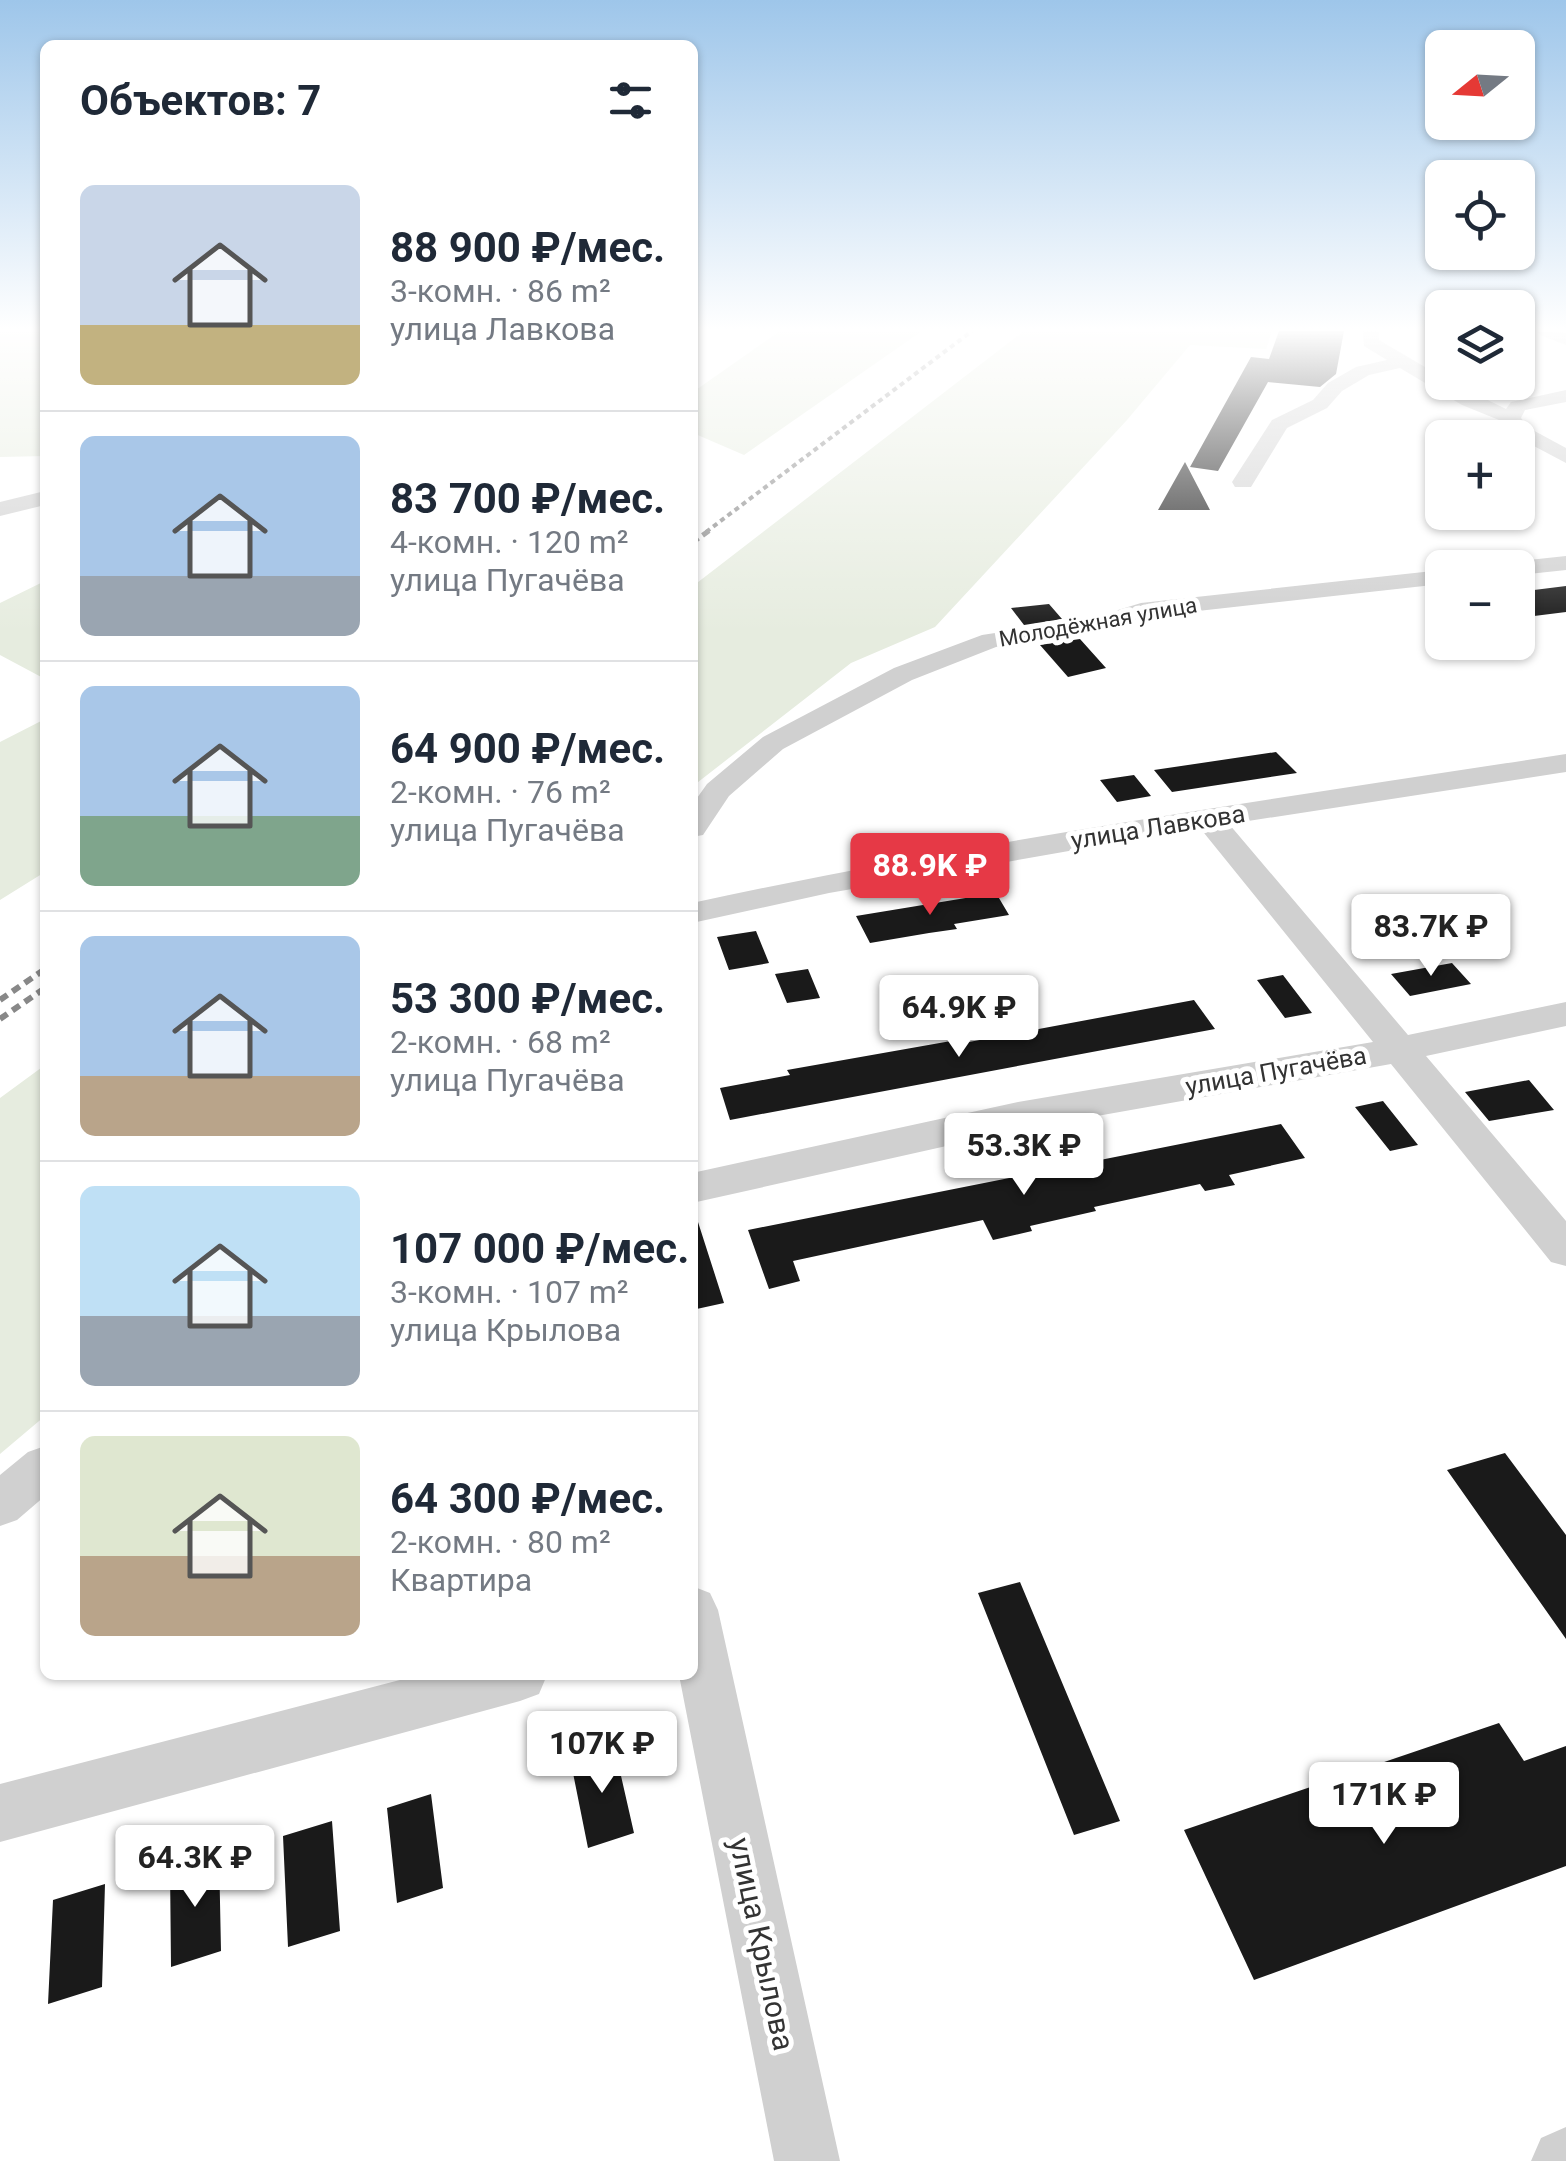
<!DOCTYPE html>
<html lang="ru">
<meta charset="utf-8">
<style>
body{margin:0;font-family:Roboto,sans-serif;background:#f6f6f7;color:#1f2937;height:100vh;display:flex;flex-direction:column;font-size:38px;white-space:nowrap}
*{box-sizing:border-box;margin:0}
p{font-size:32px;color:#747a83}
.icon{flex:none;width:55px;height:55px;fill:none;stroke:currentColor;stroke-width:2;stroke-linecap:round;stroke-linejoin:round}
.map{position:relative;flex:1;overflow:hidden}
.panel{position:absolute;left:40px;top:40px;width:658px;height:1640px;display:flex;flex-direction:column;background:#fff;border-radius:15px;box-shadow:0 2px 8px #0004}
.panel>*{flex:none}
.needle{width:65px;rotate:252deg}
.fabs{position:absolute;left:1425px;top:30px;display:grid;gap:20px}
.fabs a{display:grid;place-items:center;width:110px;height:110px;border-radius:15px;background:#fff;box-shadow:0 2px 8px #0004;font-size:50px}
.price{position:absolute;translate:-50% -85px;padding:0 22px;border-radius:10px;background:#fff;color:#222;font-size:32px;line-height:65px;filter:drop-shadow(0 2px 5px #0008)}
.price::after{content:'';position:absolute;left:50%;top:60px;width:30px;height:22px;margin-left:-15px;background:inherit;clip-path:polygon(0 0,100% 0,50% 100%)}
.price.current{background:#e63946;color:#fff}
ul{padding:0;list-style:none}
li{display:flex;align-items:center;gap:30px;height:250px;padding:0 40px}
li+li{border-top:2px solid #e0e1e3}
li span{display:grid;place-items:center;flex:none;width:280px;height:200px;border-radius:15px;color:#555}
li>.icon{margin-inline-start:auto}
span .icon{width:120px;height:120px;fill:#fffc;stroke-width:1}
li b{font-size:42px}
h2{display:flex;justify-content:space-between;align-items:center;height:120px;padding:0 40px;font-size:42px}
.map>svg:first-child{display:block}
.green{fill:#e6ecdf}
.building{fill:#1a1a1a}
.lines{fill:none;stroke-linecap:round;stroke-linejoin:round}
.minor{fill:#d0d0d0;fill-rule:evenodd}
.rail-far2{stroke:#888;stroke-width:4;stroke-dasharray:5 4;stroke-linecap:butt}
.rail-far1{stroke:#888;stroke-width:5;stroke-dasharray:8 5;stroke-linecap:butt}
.rail{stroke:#888;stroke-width:6;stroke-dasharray:9 6;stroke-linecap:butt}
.labels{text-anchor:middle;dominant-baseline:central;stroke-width:10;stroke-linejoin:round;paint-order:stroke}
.far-street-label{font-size:22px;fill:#333;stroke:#fff}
.street-label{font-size:25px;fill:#333;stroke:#fff}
.near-street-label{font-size:30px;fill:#333;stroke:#fff}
</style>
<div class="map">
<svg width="1566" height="2161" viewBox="0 0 1566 2161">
<rect width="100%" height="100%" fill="#fff"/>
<path class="green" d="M0,331h45v125l-45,1z
M780,331h142l-178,124 -51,-22v-41z
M1024,331h248l-6,18 -76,-4 -63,75 -192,207 -84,36 -158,123v-200z
M45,581v98l-45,-24v-52z
M45,719v153l-45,28v-158z
M45,1065v351l-45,38v-356z"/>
<path class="building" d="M1279,331h65l-8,43 -16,13 -52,-5 -50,89 -28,-4 61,-110 18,2z
M1185,462l25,48h-52z
M1566,586v26l-48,6v-26z
M1049,604l13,15 -38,6 -13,-17z
M1080,639l26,29 -38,9 -28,-32z
M1276,752l21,21 -125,19 -18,-22z
M1134,775l17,21 -34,6 -17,-22z
M996,893l13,22 -55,9 3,5 -28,4 -59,10 -14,-27z
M756,931l13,32 -40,7 -12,-33z
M1452,963l19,21 -61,12 -19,-22z
M808,969l12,29 -33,5 -12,-29z
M1283,975l29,38 -27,5 -28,-38z
M1194,1000l21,29 -485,91 -10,-32 70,-13 -3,-5 164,-29 2,4z
M1529,1080l25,30 -65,11 -24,-29z
M1383,1101l35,44 -28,6 -35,-44z
M1281,1124l24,34 -76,17 6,10 -30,6 -5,-7 -106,23 2,4 -66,15 2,5 -39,9 -10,-20 -190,41 7,20 -31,8 -21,-59z
M698,1222l26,81 -32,7v-87z
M1505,1453l61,82v104l-119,-169z
M1020,1582l100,239 -46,14 -96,-242z
M1499,1723l25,38 42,-15v120l-312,114 -70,-150z
M614,1745l20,88 -46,15 -18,-90z
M431,1794l12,94 -46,15 -10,-95z
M332,1821l8,110 -52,16 -5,-111z
M219,1853l2,98 -50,16 -1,-100z
M105,1884l-3,103 -54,17 5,-104z"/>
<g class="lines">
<path class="minor" d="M1363,331h16v9l63,37v5h9l55,27 5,-7 55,-12v12l-41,8 -4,8 8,10 37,20v15l-51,-27 -11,-14 -42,-17 -62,-37 -31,7 -27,16 -15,17 -40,20 -36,59h-16l-3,-5 40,-62 41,-20 15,-17 28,-16 31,-7 -23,-14z
M1537,331l29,2v12l-26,-10z
M45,491v14l-45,11v-14z
M1566,556v14l-48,5v-7h-12l12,-7z
M1442,570v14l-298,33 -48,16 -100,14 -84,33 -129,69 -54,47 -26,39 -11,2v-32l15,-21 56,-47 131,-69 88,-33 110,-17 49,-15z
M1566,754v18l-337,52 179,211 158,-33v24l-140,30 140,165v45l-15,-4 -160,-198 -373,66 -326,73v-30l326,-71 355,-60 -173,-214 -371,65 -137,30v-20c289,-63 582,-104 874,-149z
M45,1446v50l-28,24 -17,6v-51l28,-23z
M692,1586l18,7 8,17 122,551h-66l-95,-486h13z
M419,1675h128l-8,19 -19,7 -520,141v-58z
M1566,2127v34h-35l10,-23z"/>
<path class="rail-far2" d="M706,532l266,-201"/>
<path class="rail-far1" d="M692,543l18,-13"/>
<path class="rail" d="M0,1000l45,-31
M0,1019l45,-31"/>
</g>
<linearGradient id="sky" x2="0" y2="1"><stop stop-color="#9ec6ea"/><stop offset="0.52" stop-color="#fff"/><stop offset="1" stop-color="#fff" stop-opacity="0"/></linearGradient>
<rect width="1566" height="633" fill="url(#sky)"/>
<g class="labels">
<g class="far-street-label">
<text transform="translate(1098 622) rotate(-10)">Молодёжная улица</text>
</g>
<g class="street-label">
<text transform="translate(1158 827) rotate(-9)">улица Лавкова</text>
<text transform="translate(1276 1071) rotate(-10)">улица Пугачёва</text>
</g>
<g class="near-street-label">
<text transform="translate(762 1944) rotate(78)">улица Крылова</text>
</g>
</g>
</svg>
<div class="fabs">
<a><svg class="needle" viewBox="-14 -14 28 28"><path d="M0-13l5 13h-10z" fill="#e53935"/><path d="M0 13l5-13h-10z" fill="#747a83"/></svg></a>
<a><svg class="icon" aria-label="locate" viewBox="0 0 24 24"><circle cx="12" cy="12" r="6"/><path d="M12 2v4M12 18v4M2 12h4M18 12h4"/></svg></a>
<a><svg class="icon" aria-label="layers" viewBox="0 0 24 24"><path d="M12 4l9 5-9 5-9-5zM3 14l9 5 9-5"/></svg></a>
<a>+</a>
<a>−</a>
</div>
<b class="price current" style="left:930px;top:918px">88.9K ₽</b>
<b class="price" style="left:1431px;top:979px">83.7K ₽</b>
<b class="price" style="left:959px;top:1060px">64.9K ₽</b>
<b class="price" style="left:1024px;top:1198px">53.3K ₽</b>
<b class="price" style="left:602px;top:1796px">107K ₽</b>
<b class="price" style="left:1384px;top:1847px">171K ₽</b>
<b class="price" style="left:195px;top:1910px">64.3K ₽</b>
<section class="panel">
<h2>Объектов: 7<svg class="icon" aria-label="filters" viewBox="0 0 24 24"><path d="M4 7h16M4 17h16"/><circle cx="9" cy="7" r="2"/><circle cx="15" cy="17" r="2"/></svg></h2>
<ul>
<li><span style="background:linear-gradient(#c9d6e8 70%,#c2b280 0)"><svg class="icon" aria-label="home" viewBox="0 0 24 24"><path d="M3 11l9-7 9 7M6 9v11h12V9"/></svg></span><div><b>88 900 ₽/мес.</b><p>3-комн. · 86 m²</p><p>улица Лавкова</p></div></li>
<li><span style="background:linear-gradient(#a9c7e8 70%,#9aa5b1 0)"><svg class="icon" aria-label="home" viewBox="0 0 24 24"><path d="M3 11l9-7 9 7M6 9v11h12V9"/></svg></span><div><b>83 700 ₽/мес.</b><p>4-комн. · 120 m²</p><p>улица Пугачёва</p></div></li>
<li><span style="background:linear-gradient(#a9c7e8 65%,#7fa58c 0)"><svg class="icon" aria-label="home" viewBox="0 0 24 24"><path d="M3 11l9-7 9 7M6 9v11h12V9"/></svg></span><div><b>64 900 ₽/мес.</b><p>2-комн. · 76 m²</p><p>улица Пугачёва</p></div></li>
<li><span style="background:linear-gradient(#a9c7e8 70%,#b9a48a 0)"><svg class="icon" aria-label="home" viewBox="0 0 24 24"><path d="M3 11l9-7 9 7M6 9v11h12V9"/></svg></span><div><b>53 300 ₽/мес.</b><p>2-комн. · 68 m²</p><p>улица Пугачёва</p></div></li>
<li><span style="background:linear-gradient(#bfe0f5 65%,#9aa5b1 0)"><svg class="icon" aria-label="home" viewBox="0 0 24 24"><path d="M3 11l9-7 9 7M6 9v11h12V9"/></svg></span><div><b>107 000 ₽/мес.</b><p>3-комн. · 107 m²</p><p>улица Крылова</p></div></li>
<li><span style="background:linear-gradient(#dfe7d0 60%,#b9a48a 0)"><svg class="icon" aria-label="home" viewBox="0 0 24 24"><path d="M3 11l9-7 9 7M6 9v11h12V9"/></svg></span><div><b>64 300 ₽/мес.</b><p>2-комн. · 80 m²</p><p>Квартира</p></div></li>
</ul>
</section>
</div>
